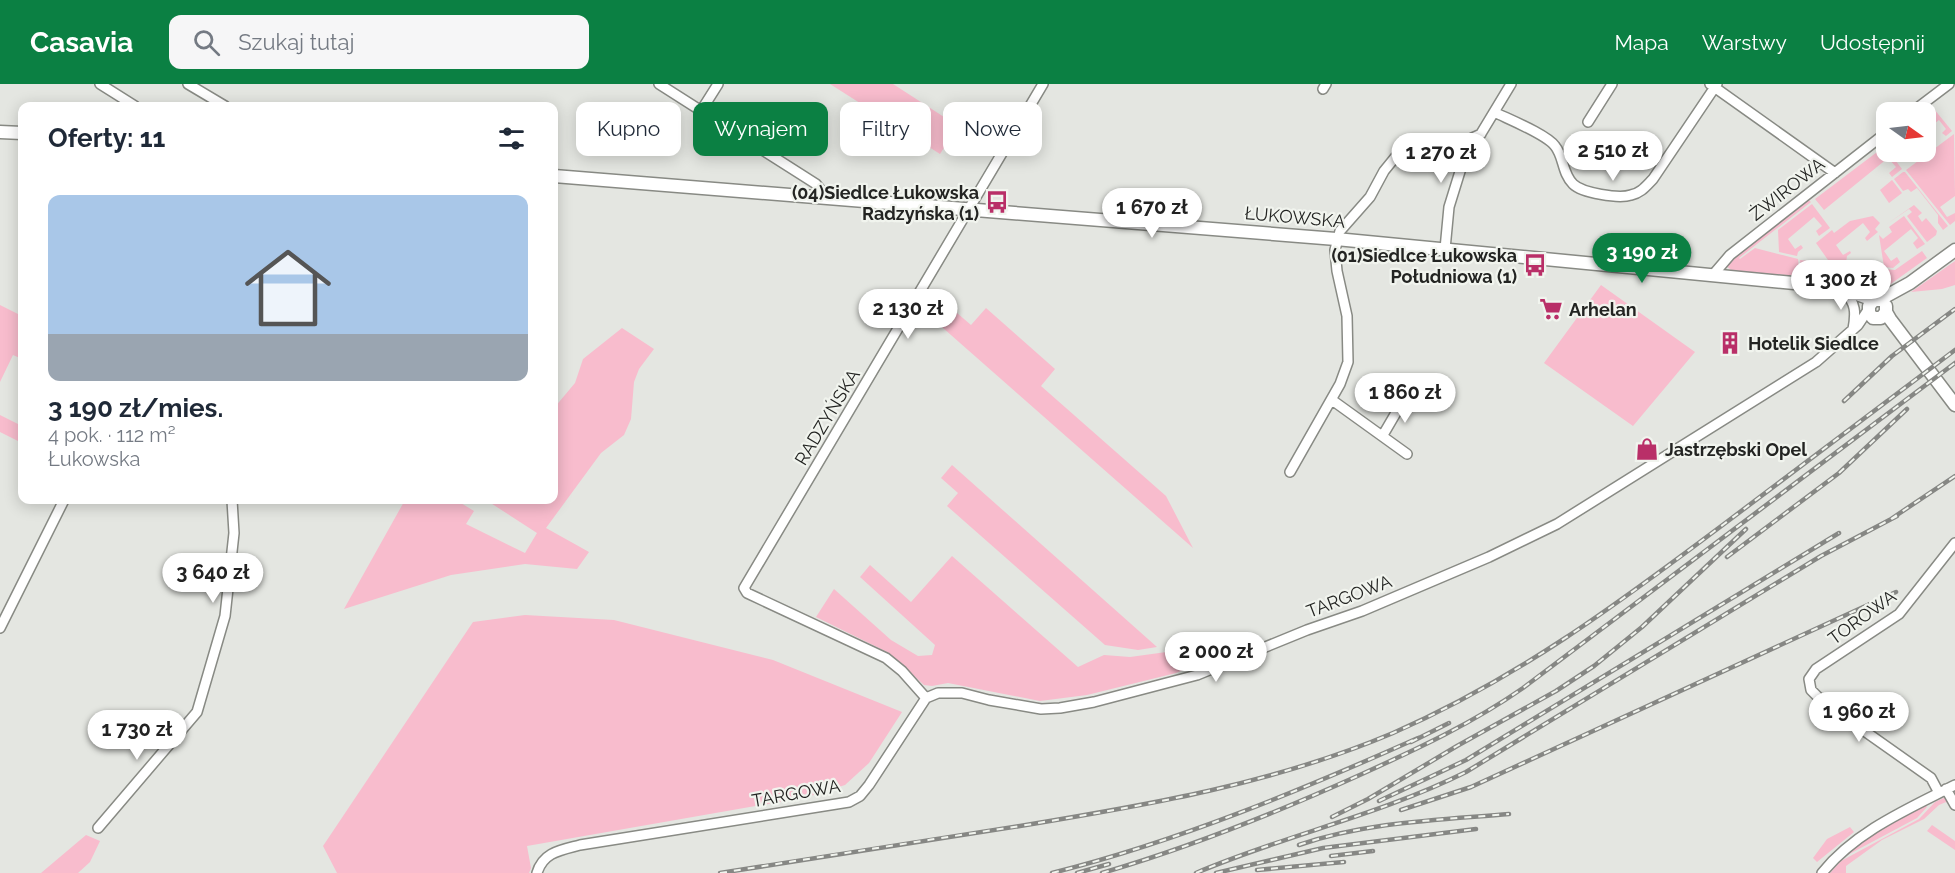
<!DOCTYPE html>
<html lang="pl">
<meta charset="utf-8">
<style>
body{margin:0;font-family:Raleway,sans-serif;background:#f6f6f7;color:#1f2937;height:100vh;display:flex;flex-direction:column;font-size:22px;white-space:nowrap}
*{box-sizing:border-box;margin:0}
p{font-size:20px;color:#747a83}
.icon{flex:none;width:33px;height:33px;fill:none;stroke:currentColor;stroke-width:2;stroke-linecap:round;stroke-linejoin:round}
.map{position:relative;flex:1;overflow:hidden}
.drawer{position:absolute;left:18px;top:18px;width:540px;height:402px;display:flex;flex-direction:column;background:#fff;border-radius:12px;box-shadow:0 3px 15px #0003}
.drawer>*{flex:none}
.top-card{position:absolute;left:576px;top:18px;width:570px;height:54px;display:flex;gap:12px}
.needle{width:39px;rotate:104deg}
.tools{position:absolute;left:1876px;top:18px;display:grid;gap:12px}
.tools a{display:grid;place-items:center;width:60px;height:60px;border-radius:12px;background:#fff;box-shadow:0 3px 15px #0003;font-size:30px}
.price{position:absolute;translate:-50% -51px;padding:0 14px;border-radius:21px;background:#fff;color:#222;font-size:20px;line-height:39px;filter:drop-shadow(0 2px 3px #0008)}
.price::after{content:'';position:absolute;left:50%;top:36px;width:18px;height:14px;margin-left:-9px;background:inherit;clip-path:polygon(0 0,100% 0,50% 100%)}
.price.on{background:#0b8043;color:#fff}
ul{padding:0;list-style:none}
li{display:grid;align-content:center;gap:12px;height:318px;padding:0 30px}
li+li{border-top:2px solid #e0e1e3}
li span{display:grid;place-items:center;height:186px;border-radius:12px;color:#555}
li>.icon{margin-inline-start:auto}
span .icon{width:108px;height:108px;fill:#fffc;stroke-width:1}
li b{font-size:26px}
h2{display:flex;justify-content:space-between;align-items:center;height:72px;padding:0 30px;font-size:26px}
.pill{padding:0 21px;border-radius:12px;background:#fff;box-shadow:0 3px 15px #0003;font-size:21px;line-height:54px}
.pill.on{background:#0b8043;color:#fff}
header{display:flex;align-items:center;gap:36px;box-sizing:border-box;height:84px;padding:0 30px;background:#0b8043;color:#fff}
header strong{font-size:28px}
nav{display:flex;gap:33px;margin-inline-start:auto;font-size:21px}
.search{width:420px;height:54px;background:#f6f6f7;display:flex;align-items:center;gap:15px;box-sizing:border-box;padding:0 21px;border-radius:12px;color:#747a83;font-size:22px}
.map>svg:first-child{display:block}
.green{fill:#f8bccd}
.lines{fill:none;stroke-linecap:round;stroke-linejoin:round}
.minor-casing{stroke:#888a84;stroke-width:12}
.major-casing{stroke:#888a84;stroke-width:15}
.minor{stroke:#fff;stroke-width:9}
.major{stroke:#fff;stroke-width:12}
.rail-casing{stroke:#868784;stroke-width:4.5}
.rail{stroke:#f1f4ee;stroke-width:2;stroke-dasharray:7;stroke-linecap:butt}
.labels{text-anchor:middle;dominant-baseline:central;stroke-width:4.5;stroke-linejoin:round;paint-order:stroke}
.street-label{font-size:18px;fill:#232422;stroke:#f1f4ee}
.poi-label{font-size:18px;font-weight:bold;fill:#232422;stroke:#f1f4ee;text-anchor:start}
</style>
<header>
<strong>Casavia</strong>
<div class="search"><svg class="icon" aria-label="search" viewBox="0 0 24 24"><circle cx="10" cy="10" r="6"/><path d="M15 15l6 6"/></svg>Szukaj tutaj</div>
<nav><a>Mapa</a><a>Warstwy</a><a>Udostępnij</a></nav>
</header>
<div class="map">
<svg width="1955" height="789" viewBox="0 0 1955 789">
<rect width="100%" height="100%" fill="#e4e6e1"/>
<path class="green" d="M830,0h63l65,42 -18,28z
M1934,25l18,22 -6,5 -4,-3 4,-4 -7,-9 -13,10v-15z
M1954,50l1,62 -15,11 7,10 8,-4v8l-5,4 -44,-55z
M1885,62l2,6h2l13,17 -10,8 -3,-4 7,-6 -8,-9 -64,52 -9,-11z
M1903,88h2l43,54 -5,4 -5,-7v-8l-21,-27 -6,4 -3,-3 -5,2 -9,-12z
M1892,96l10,13 -13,10 -9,-13z
M1807,115l4,3 -72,56 1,1 15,-11 43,11 2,17 -67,-5 -6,-4v-5z
M1812,120l18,24 -11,8 -3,-5 6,-5 -8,-9 -26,22 7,10 6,-4 2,3 -5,4 -1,4 -18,-4 -1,-22z
M1914,121l8,8 -4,3 4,6 4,-4 11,13 -1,4 -9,7 -20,-26 5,-4 -3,-3 -22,15z
M1873,132l7,7 -5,6 3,3 -11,9 -2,-3 5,-6 -7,-9 -27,22 7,10 7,-4 1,2 -4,3 -1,7 -18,-3 -12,-17 16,-13 2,3 16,-12z
M1904,132l21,28 -8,5 -4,-6 5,-5 -7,-9 -27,22 7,10 6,-4 3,5 -7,6 -9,-1 -5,-32 4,4 9,-7 -3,-5z
M1922,167l5,7 -42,30v-19l10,1z
M1800,176l47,6 -1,14 -44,-4z
M1955,177v24l-13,4 -31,3z
M1849,181l34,4v13l-2,2h2v5h-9l-26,-9z
M1601,201l94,67 -62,74 -89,-63z
M928,204l43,37 15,-17 69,61 -14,17 125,110 27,52 -275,-242z
M0,221l22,11v43l-9,-4 -13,27z
M622,244l32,21 -15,20 -5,13 -3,37 -7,16 -23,18 -55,75 43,24 -12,17 -52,-5 -74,11 -107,34 61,-109h51l18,11 -8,13 59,29 12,-20 -51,-33h68v-92l21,-25 8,-24z
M0,331l22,11v17l-22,-11z
M952,381l205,182 -19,3 -33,-5 -158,-139 11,-13 -17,-15z
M952,472l126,111 26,-12 26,2 51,-7 3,3 4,15 -12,5 -89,22 -47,6 -92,-18 -16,3 -8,-1 -35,-32 -73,-36 18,-28 57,51 27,16 14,-1 3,-10 -75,-68 10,-12 41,37z
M525,531l89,5 159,40 129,52 -33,51 -24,22 -38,12 -280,49 4,22 -2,5h-192l-14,-27 150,-224z
M1948,712l7,12 -9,-6 -7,3 -15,14 -42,21 -36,26v7h-16l11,-12 78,-42 16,-17z
M1926,721l1,2 -10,11 -77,41 25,-21z
M1932,741l23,16v9l-28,-19z
M1850,743l4,5 -37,30 -4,-4 14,-19z
M86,751l14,6 -10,21 -12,11h-37z"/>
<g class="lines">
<g class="minor-casing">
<path id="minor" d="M100,0l35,22
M188,0l37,22
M659,0l157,100 4,5v8
M1710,0l125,89
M1323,5l3,-5
M701,27l17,-27
M1494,28c14,7 52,22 61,34 9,11 7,27 18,38 9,9 46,15 58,11 10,-2 15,-9 22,-16l64,-95
M1912,28l37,-28
M1588,38l24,-38
M1445,165l4,-42 13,-42 49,-81
M1712,192l18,-21 157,-123
M1844,207c12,12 12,22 9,38
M1332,316l75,54
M1383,351l21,-36
M1290,388l50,-88 8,-22 -1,-46 -10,-45 -2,-21 5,-19 30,-34 14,-26 13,-16 15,-4 36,-2 33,-15
M0,544l64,-128
M926,614l-24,-27 -16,-13 -139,-65 -3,-5 299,-504
M1946,705l9,16
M1939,709l-8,-15 -109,-77 -11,-11 -2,-11 7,-10 83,-55 56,-71
M98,744l99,-116 28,-96 9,-83 -2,-33
M537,789c6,-21 24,-23 43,-28l269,-43 11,-6 9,-11 57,-87 12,-5h24l27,7 52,9 19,-1 34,-6 103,-27 110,-45 55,-19 127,-54 68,-33 259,-162 42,-37 10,-15
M1822,789c34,-42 86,-64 133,-88"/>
</g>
<g class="major-casing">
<path id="major" d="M0,48l22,1
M554,92l782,63 489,47 26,6 23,8
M1886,222v6l4,7 65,86
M1886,228l-5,6h-8l-4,-5v-7l5,-6h5l31,-17 45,-33"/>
</g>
<use href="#minor" class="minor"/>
<use href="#major" class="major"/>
<g class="rail-casing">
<path id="rail" d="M1844,317l48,-45 63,-47
M1891,435l64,-43
M1727,473l112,-84 68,-64
M1411,658l38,-19
M1379,717l87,-41 373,-227
M1401,726l70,-23 425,-195
M1332,733l36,-18 89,-53 99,-55 38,-25 48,-39 104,-98
M1299,761c67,-23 140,-25 210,-31
M1331,772l42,-5
M1257,786l87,-8
M720,789c100,-16 200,-32 300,-47 127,-21 253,-42 373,-93 125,-55 223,-128 331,-209 77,-58 154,-116 231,-174
M1052,789c127,-32 247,-82 366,-135
M1077,789l32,-9
M1102,789c89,-26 176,-61 260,-99 55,-25 111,-51 161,-86l432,-325
M1196,789c89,-38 184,-58 270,-101l355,-216 76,-40
M1216,789l107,-25 153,-19"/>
</g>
<use href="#rail" class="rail"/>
</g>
<defs>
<g id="bus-bare" transform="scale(1.8)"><path d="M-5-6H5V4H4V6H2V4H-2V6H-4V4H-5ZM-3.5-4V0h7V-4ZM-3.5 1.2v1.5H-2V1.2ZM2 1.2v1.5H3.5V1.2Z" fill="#b92f68" stroke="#f1f4ee" stroke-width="2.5" paint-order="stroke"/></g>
<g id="supermarket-bare" transform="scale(1.8)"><path d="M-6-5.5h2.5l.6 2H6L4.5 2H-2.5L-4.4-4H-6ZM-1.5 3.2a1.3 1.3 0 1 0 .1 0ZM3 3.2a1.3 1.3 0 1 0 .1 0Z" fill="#b92f68" stroke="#f1f4ee" stroke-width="2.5" paint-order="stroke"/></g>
<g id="building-bare" transform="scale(1.8)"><path d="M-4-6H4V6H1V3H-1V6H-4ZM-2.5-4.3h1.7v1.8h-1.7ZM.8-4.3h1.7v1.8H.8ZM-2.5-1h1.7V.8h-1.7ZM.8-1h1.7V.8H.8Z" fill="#b92f68" stroke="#f1f4ee" stroke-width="2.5" paint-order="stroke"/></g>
<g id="shop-bare" transform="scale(1.8)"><path d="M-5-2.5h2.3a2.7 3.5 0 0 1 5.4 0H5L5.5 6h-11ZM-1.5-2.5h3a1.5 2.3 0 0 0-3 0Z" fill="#b92f68" stroke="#f1f4ee" stroke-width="2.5" paint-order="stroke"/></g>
</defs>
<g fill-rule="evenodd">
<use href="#bus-bare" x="997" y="118"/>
<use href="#bus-bare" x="1535" y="181"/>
<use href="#supermarket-bare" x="1551" y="225"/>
<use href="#building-bare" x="1730" y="259"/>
<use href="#shop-bare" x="1647" y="365"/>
</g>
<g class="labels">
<g class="street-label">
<text transform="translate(1787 105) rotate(-38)">ŻWIROWA</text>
<text transform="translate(1295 133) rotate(5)">ŁUKOWSKA</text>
<text transform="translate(827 333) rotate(-59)">RADZYŃSKA</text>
<text transform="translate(1349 512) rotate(-21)">TARGOWA</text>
<text transform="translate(1862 533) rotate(-36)">TOROWA</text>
<text transform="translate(796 709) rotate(-10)">TARGOWA</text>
</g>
<g class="poi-label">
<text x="979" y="108" text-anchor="end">(04)Siedlce Łukowska<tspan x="979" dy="21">Radzyńska (1)</tspan></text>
<text x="1517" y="171" text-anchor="end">(01)Siedlce Łukowska<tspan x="1517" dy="21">Południowa (1)</tspan></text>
<text x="1569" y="225">Arhelan</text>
<text x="1748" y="259">Hotelik Siedlce</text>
<text x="1665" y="365">Jastrzębski Opel</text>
</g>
</g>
</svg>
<div class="tools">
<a><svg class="needle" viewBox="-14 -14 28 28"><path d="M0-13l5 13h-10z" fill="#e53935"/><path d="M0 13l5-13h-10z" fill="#747a83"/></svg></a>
</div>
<b class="price" style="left:1613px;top:98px">2 510 zł</b>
<b class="price" style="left:1441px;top:100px">1 270 zł</b>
<b class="price" style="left:1152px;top:155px">1 670 zł</b>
<b class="price on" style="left:1642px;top:200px">3 190 zł</b>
<b class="price" style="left:1841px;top:227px">1 300 zł</b>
<b class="price" style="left:908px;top:256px">2 130 zł</b>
<b class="price" style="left:1405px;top:340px">1 860 zł</b>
<b class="price" style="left:213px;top:520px">3 640 zł</b>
<b class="price" style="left:1216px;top:599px">2 000 zł</b>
<b class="price" style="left:1859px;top:659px">1 960 zł</b>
<b class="price" style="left:137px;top:677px">1 730 zł</b>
<div class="top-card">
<a class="pill">Kupno</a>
<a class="pill on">Wynajem</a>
<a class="pill">Filtry</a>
<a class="pill">Nowe</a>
</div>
<section class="drawer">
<h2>Oferty: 11<svg class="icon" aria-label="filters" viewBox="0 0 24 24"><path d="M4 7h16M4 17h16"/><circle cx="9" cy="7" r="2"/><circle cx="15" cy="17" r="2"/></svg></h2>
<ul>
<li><span style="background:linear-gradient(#a9c7e8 75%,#9aa5b1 0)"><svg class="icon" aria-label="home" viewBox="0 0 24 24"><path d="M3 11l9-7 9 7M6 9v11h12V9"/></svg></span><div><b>3 190 zł/mies.</b><p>4 pok. · 112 m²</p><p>Łukowska</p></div></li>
</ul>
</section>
</div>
